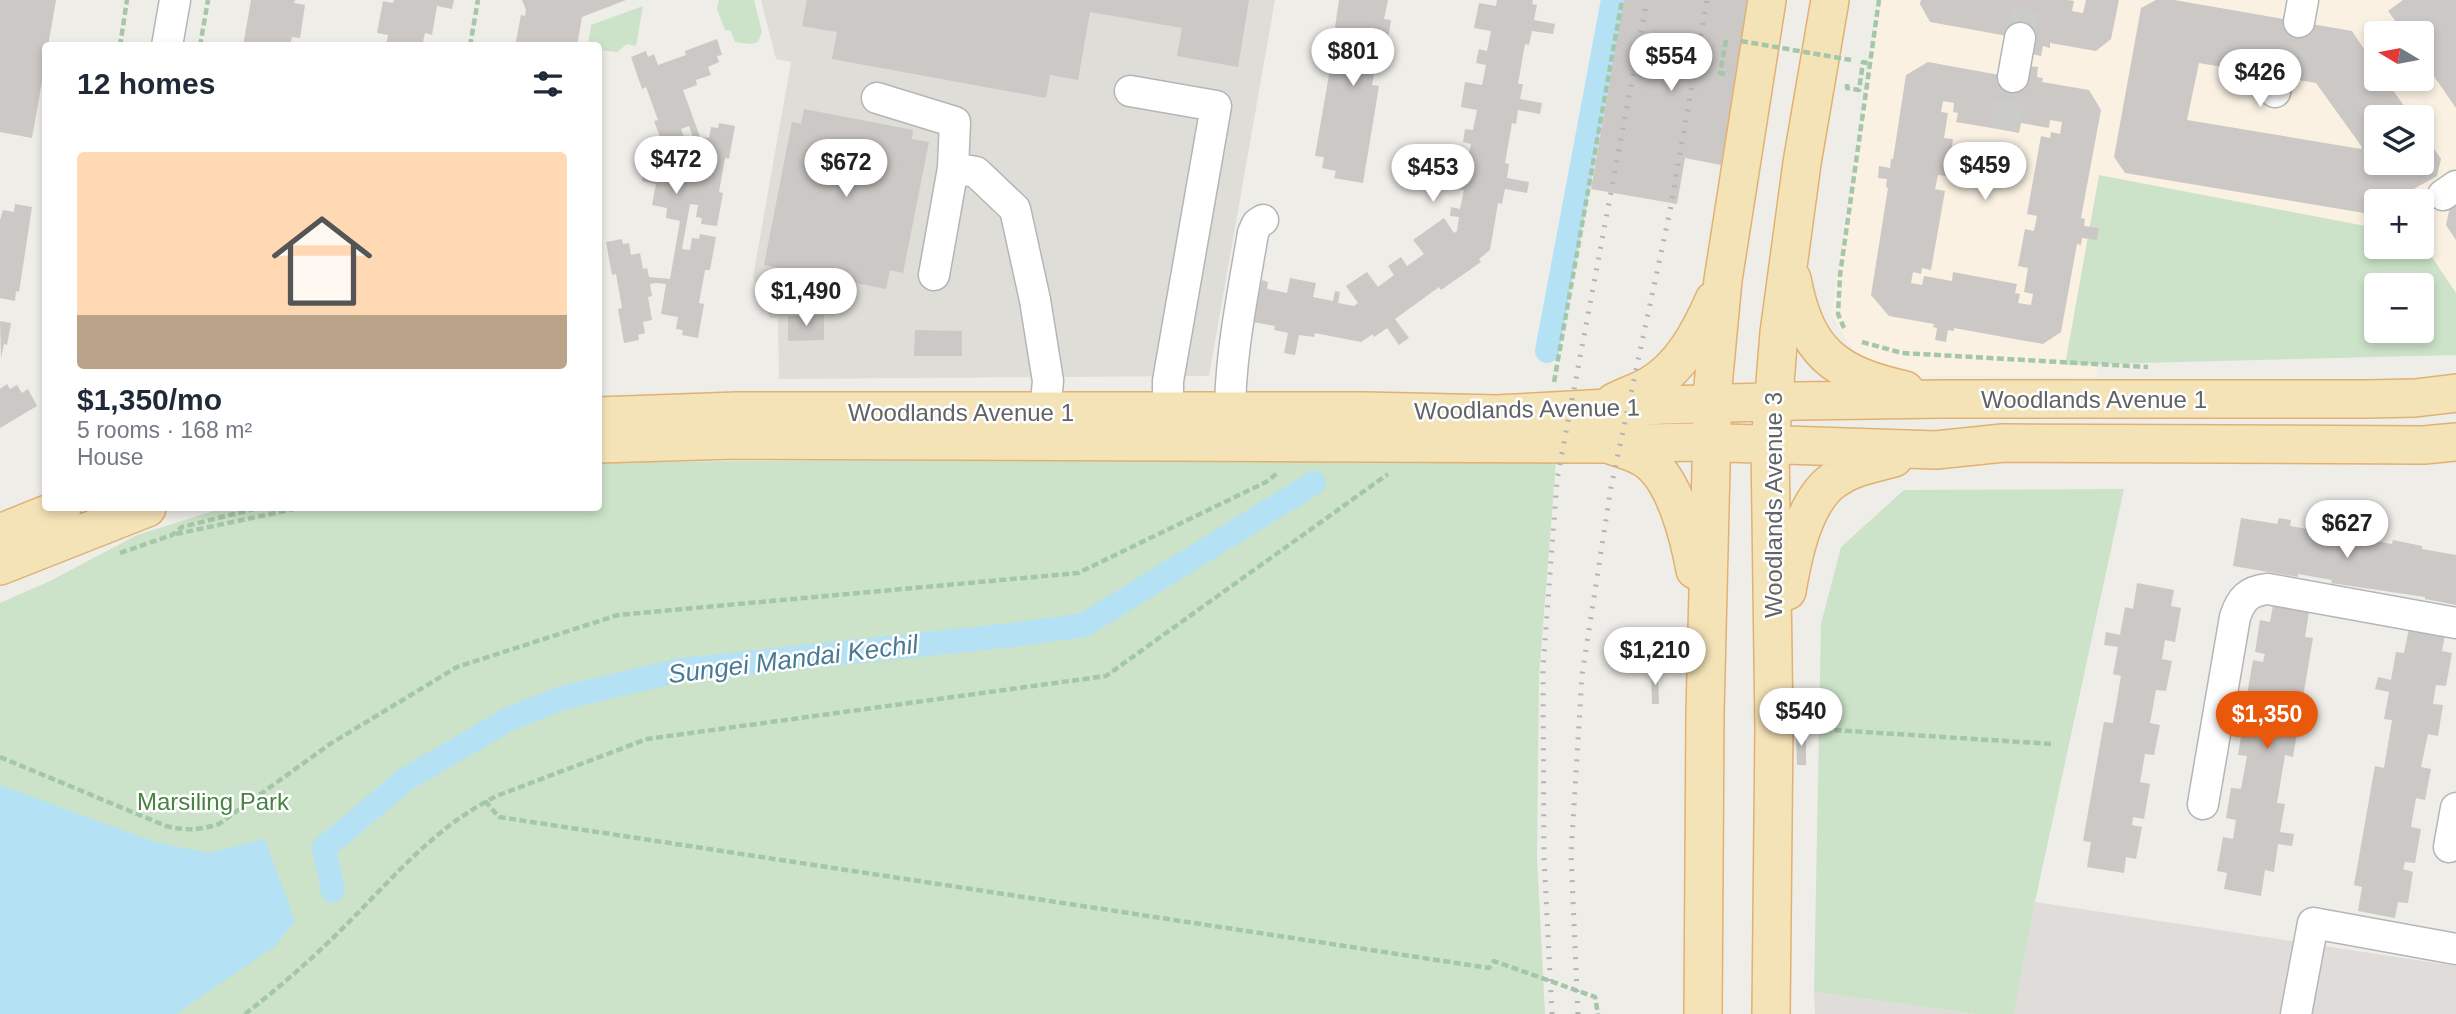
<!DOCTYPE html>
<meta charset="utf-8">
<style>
body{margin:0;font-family:Helvetica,sans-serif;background:#f2f2f3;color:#1f2937;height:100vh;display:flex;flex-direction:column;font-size:26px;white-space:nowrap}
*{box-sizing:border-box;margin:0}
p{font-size:23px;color:#747a83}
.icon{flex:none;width:38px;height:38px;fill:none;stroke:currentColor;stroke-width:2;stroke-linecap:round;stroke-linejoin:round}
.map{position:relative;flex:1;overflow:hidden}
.sheet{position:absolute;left:42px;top:42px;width:560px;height:469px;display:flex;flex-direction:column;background:#fff;border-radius:7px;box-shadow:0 4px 10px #0003}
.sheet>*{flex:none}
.needle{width:46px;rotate:280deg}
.fabs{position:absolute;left:2364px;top:21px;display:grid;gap:14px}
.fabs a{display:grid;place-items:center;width:70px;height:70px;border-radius:7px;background:#fff;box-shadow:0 4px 10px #0003;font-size:35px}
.price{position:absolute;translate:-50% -60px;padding:0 16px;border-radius:24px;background:#fff;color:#222;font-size:23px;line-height:46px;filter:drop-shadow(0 2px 4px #0008)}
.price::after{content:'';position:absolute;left:50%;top:42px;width:21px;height:16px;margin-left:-10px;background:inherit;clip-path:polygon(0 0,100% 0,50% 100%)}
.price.current{background:#ea580c;color:#fff}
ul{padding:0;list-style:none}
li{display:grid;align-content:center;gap:14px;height:371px;padding:0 35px}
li+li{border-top:2px solid #e0e1e3}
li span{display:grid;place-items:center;height:217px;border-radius:7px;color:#555}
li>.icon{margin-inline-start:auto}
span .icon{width:126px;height:126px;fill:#fffc;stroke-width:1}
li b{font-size:30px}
h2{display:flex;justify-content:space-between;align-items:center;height:84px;padding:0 35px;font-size:30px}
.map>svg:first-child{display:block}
.commercial{fill:#faf1e3;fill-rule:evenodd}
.industrial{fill:#dfdcda}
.education{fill:#dfddd7}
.green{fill:#cce3c9;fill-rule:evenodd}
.water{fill:#b4e1f4}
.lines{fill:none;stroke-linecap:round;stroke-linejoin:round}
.canal{stroke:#b4e1f4;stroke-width:24}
.building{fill:#cbc8c5;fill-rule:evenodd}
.minor-tunnel{stroke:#cbcbc8;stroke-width:30;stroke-dasharray:30 15;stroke-linecap:butt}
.minor-casing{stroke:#b3b6b8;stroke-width:33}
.major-casing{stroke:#e0b171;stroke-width:40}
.path{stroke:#a4c6a9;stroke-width:4.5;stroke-dasharray:7 3.5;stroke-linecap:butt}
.minor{stroke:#fff;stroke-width:30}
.major{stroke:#f5e3b8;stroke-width:37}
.rail{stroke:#b3b4b4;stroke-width:5;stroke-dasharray:2 9;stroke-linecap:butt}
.path-bridge{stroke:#a4c6a9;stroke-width:4.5;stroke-dasharray:7 3.5;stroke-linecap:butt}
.labels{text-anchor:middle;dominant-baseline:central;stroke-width:5;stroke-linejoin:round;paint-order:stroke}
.street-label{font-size:24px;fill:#606466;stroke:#fff}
.park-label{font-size:24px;fill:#488342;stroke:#fff}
.water-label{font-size:26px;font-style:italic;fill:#4a7995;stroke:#fff}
</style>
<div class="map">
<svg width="2456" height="1014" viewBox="0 0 2456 1014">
<rect width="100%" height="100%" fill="#efede8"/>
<path class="commercial" d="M1881,0h575v309l-37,-53 -292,-52 -30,173 -199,-1 -42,-22 -25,-39zM2376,33h46v46h-46zM2376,117h46v46h-46zM2376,201h46v46h-46z"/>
<path class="industrial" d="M2035,902l421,64v48h-442z
M1814,992l162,22h-161z"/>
<path class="education" d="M761,0h514l-66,376 -430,3 -1,-61h-8l-17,-41 38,-215 -15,-3z"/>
<path class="green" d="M719,0h35l8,32 -4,10 -8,2 -15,-2 -4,-11 -6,-1 -8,-21z
M643,6l-7,40 -9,-2 -10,8 -18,-2 -1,-4 -10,-1 3,-20z
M2099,175l277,53v19h20l12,12 19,-9 29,43v62l-391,10zM2376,285h46v46h-46z
M1304,458l252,3 -17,216 -2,180 8,157h-1545v-411l50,-22 87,-46 86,-27h375l1,-46z
M2124,489l-89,413 -21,112h-38l-162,-22 7,-368 20,-77 63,-57z"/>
<path class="water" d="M0,785l155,57 54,11 56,-14 30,82 -20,25 -99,68h-176z"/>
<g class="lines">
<path class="canal" d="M1547,351l66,-351
M333,891l-9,-43 82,-69 105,-61 51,-20 119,-28 331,-35 72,-10 230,-142"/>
</g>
<path class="building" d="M0,0h56l-8,46h-2v13l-14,79 -32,-6z
M251,0h44l-1,3 11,2 -5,33 -8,-1 -2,9h-47z
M394,0h60l-2,9 -15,-3 -5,29 -7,-2 -3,13h-36l2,-11 -11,-2 6,-32 10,2z
M522,0h104l-44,17 -5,29h-62l6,-31 4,1 1,-6z
M807,0h442l-11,67 -61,-11 5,-28 -92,-16 -12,68 -28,-5 -4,23 -214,-39 5,-27 -35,-6z
M1339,0h49l-4,19 7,1 -7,45 -8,-2 -4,22 7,1 -16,97 -29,-5 2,-7 -14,-3 2,-11 -9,-1 22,-128 -2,-1z
M1497,0h36l-1,4 5,1 -3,15 21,4 -2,10 -21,-3 -3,14 -4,-1 -7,40h5l-3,15 22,4 -2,11 -22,-4 -2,14 -4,-1 -7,40 4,1 -2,14 22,4 -2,11 -22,-4 -3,15 -4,-1 -8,47 -11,9 2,3 -40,28 -2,-3 -44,32 14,19 -10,7 -12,-17 -13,9 -1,-3 -12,8 -46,-9 -1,4 -15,-2 -4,20 -11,-2 4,-20 -14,-3 1,-4 -22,-4 9,-42 6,2 -1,7 20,4 3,-15 26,5 -3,14 20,4 2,-10 5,1 -2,11 16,3 4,-3 -12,-17 21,-14 11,15 16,-12 -6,-9 13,-9 6,9 17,-12 -11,-14 31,-22 10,15 3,-2 2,-14 -9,-1 1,-9 9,2 4,-19 -17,-3 4,-26 16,2 4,-19 -8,-2 2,-13 8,1 4,-20 -16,-3 4,-25 17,3 4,-20 -10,-2 3,-14 8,2 4,-20 -17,-3 5,-25 17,3z
M1624,0h131l-29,166 -41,-8 -8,46 -86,-15z
M1921,0h146l7,1 -2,10 11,2 3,-13h33l-8,39 -15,12 -46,-8v5l-7,-2 -2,10 -10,-2 -7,-15 -94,-17 -10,-18z
M2156,0h18l178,31 24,36v12h9l27,38h-36v46h46v-32l19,28 -4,17 -45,25h-16v9l-6,4 -245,-41 -11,-16 27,-149zM2199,63l117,20 46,64 -1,2 -174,-29z
M2403,0h53v108l-34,-49v-26h-18l-16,-22z
M717,39l5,16 -5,1 2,6 -11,5 3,8 -15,5 1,5 -14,5 17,47 9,1 2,-11 7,1 1,-5 16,3 -6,33 -4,-1 -6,34 4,1 -6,33 -16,-2 1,-6 -6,-1 2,-12 -8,-1 -8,45 8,1 2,-12 7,1 1,-5 16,3 -6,33h-5l-6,33 5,1 -6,34 -16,-3 1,-5 -7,-1 2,-12 -17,-3 5,-30 -10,-1 -6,1 2,12 -4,1 4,23 -9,2 2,11 -7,2 1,5 -15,3 -6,-34 4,-1 -6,-34 -4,1 -6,-33 16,-3 1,5 6,-1 2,12 9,-2 3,16 4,-1 2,9 21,2 10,-58 -14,-3 1,-10 -15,-3 4,-21 -14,-3 2,-10 43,8 7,-39 -5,-14 -8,3 4,11 -6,2 2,5 -15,6 -12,-32 4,-1 -12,-33 -4,2 -11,-32 15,-6 2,6 6,-3 4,11 28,-10 -1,-4z
M1928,62l88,16 12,-12 10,1 -1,10 6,1 -1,4 47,8 12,20 -20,108 4,1 -1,7 15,2 -2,12 -15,-2 -1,7 -4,-1 -16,88 -18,12 -89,-16v3l-6,-1 -2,12 -11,-2 2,-12 -4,-1 1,-3 -45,-8 -18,-21 17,-107 -2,-1 1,-8 -9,-1 1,-12 11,2 1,-9h2l13,-84zM1943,101l11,2 -1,9 5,1 -2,9 48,8 15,3 2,-10 28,5 1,-8 12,2 -2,12 -9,-2 -1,6 -9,-2 -14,78 10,2 -3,15 -9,-2 -7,37 10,2 -4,24 9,2 -2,11 -13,-2 2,-9 -5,-1 2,-9 -64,-12 -1,9 -28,-5 -2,9 -11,-2 2,-11 8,2 1,-6 9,2 14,-79 -10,-2 3,-14 9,1 6,-37 -9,-1 4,-25 -7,-1z
M804,109l109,21 -1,9 17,3 -26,131 -13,-3 -4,19 -122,-24 28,-143 9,2z
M2415,191l7,10h-22z
M2456,199v41l-10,-15 5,-23z
M2422,202l11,17 -11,7z
M15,204l17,3 -13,85 -3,-1 -1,10 -15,-3v-78l3,-10 11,2z
M824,315v25l-36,1v-25z
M0,321l11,2 -4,22 -3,-1 -3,14z
M915,330l47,1v25h-48z
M7,384l3,5 7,-4 5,8 6,-4 9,17 -37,22v-39z
M2241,518l36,6 2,-6 12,2 -1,6 102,18 1,-4 29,6v3l34,6v50l-31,-6v-2l-94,-14 1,-3 -34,-6v3l-65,-11z
M2137,583l37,7 -3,16 10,2 -6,34 -10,-2 -3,19 10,2 -6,30 -10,-1 -6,33 10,2 -6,30 -9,-1 -5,28 10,2 -6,35 -11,-2 -1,8 10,2 -6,32 -10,-2 -2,16 -37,-6 4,-25 -8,-1 21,-119 9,1 8,-47 -8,-2 5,-27 -14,-2 2,-13 14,3 5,-28 8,2z
M2273,606l36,6 -4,25 8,1 -20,119 -8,-2 -8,48 8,1 -5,28 14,2 -2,12 -14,-2 -4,28 -9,-2 -4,26 -37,-7 3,-16 -10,-2 6,-34 10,2 3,-19 -10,-2 5,-30 10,1 6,-33 -9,-1 5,-31 9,1 5,-28 -10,-2 6,-35 10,2 2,-8 -10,-2 5,-32 10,2z
M2409,628l36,7 -3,16 10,2 -6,33 -10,-1 -3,19 10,1 -5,31 -10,-2 -7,33 10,2 -6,31 -9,-2 -5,29 10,2 -6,34 -10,-1 -2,7 10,3 -5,31 -10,-1 -3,16 -37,-7 4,-24 -8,-2 21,-119 9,2 8,-48 -8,-1 5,-27 -14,-3 3,-12 13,3 5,-28 8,1z
M1658,670l1,34h-7l-1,-33z
M1796,732h10v33h-9z"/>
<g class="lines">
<path class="minor-tunnel" d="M2020,38l7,-38
M2290,78l9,-56
M2004,130l9,-53"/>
<g class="minor-casing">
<path id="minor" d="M2299,22l4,-22
M167,46l8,-46
M2013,77l7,-39
M1130,91l86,15 -48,275v31
M2275,92l3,-16
M877,98l78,24 -2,46 -19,107
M953,168l23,4 39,37 20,91 13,81 -3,31
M2443,195l13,-9
M1230,431c-2,-67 12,-132 23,-198l4,-9 6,-4
M2203,804l32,-187c6,-18 13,-26 33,-28l188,34
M2449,847l7,-39
M2296,1014l17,-91 143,26"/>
</g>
<g class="major-casing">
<path id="major" d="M1792,279c14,73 42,95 113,111
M1614,402c12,-6 24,-10 35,-16 32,-18 51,-54 65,-86
M598,416l139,-5h628l132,3 167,-9 134,-4 145,-2h424l48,-1 41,-5
M598,444l136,-4 871,4 90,-2 241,8 67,-7 421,2 32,-3
M1613,446c12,4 25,7 35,15 27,20 41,76 47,109
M0,533l62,-25
M0,566l147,-58
M1787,591c6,-35 17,-93 50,-113 16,-11 37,-15 57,-20
M1703,1014l2,-301 8,-327 10,-106 44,-280
M1771,1014l3,-286 -4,-284 9,-111 23,-170 28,-163"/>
</g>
<path class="path" d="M1726,40l-6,33 7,1
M120,46l7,-46
M200,46l8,-46
M470,46l8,-46
M1847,84v4l12,2 4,-28 8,2
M1844,328l-6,-14 2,-39 39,-275
M1862,342l40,11 246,14
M1554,382l68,-382
M176,534l123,-26
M120,553l52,-18 10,-8 76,-19
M1803,728l249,16
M0,757l166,69c20,5 34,4 53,-2l111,-80 127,-77 161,-52 460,-42 188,-91 13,-10
M485,801l14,16 990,151 5,-7 101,36 3,17
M245,1014c35,-27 68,-56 100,-88 48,-48 91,-101 154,-131l148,-56 459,-63 282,-202"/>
<use href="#minor" class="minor"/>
<use href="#major" class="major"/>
<path class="rail" d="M1552,1014l-8,-156 -1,-190 14,-188 90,-480
M1578,1014l-7,-159 11,-180 29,-188 59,-276 37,-211"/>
<path class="path-bridge" d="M1741,41l110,19"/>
</g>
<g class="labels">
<g class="street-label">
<text x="2094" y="399">Woodlands Avenue 1</text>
<text transform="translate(1527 409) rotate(-1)">Woodlands Avenue 1</text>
<text x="961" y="412">Woodlands Avenue 1</text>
<text transform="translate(1773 505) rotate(-90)">Woodlands Avenue 3</text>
</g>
<g class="park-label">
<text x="213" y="801">Marsiling Park</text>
</g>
<g class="water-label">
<text transform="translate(793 659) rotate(-7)">Sungei Mandai Kechil</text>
</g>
</g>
</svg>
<div class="fabs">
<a><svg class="needle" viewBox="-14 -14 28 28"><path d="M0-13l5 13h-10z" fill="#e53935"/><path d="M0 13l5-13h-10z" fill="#747a83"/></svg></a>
<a><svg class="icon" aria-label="layers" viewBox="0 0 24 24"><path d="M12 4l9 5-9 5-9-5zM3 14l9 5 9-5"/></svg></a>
<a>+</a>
<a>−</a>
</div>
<b class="price" style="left:1353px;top:88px">$801</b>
<b class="price" style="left:1671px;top:93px">$554</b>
<b class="price" style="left:2260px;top:109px">$426</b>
<b class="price" style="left:676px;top:196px">$472</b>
<b class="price" style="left:846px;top:199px">$672</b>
<b class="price" style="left:1985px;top:202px">$459</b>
<b class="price" style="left:1433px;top:204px">$453</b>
<b class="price" style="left:806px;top:328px">$1,490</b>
<b class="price" style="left:2347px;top:560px">$627</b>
<b class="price" style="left:1655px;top:687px">$1,210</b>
<b class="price" style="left:1801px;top:748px">$540</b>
<b class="price current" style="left:2267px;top:751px">$1,350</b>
<section class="sheet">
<h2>12 homes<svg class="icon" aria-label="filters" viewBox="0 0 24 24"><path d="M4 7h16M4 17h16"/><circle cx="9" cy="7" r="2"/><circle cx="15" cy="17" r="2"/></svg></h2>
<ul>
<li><span style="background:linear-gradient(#ffd9b3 75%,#b9a48a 0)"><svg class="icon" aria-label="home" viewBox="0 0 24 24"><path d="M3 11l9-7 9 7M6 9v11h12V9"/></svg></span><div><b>$1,350/mo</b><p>5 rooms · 168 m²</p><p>House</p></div></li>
</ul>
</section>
</div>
